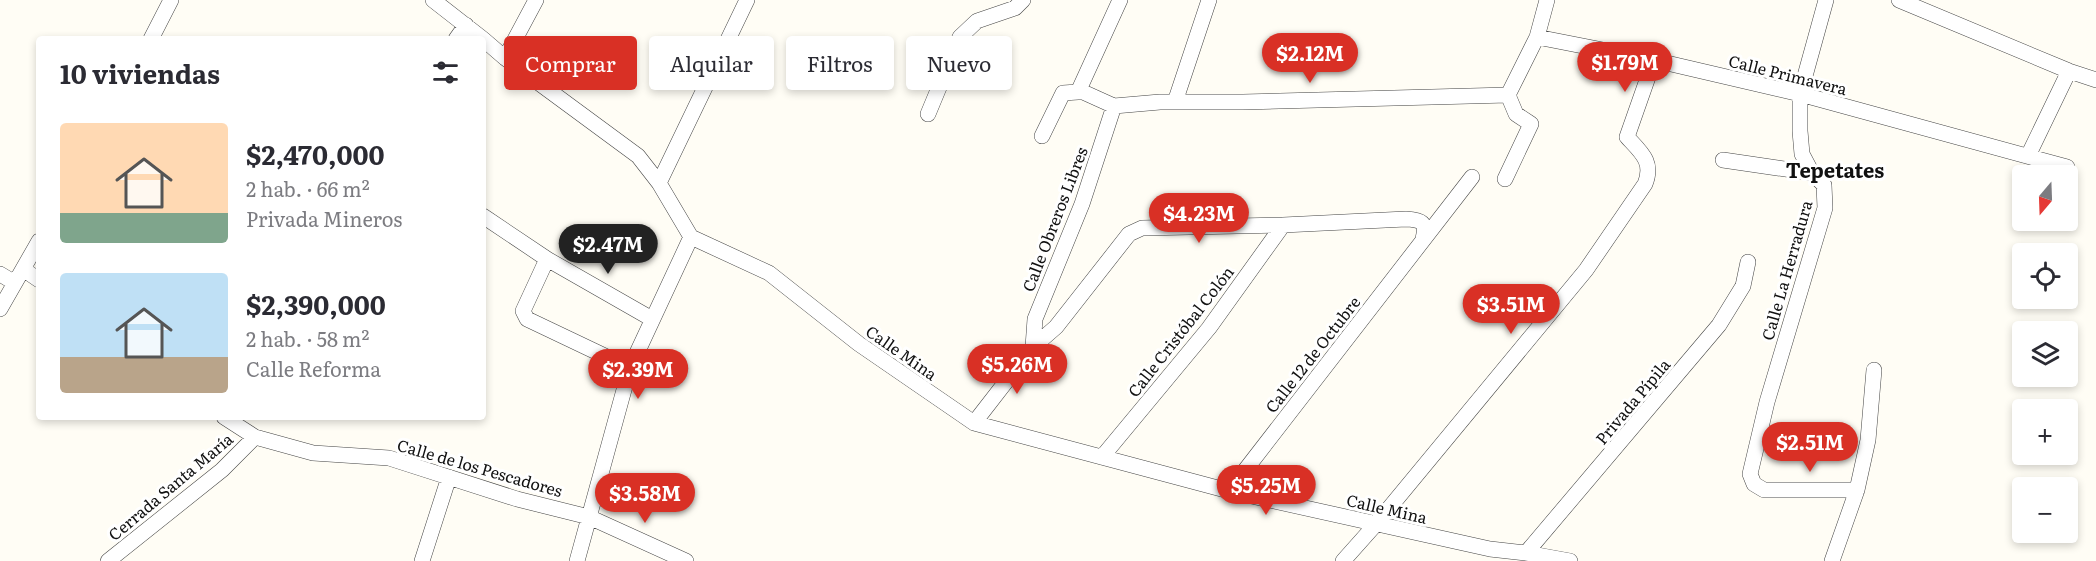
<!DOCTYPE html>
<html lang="es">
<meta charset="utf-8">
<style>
body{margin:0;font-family:Literata,serif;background:#f7f7f7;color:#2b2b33;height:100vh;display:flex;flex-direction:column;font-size:22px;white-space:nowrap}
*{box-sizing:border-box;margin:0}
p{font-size:20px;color:#7c7c81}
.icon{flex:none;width:33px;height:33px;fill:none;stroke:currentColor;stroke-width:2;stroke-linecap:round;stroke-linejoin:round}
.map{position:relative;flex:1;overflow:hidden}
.details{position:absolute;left:36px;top:36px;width:450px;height:384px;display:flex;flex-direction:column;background:#fff;border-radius:6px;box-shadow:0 3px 9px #0003}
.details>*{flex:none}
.banner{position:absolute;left:504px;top:36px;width:570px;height:54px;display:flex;gap:12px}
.needle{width:39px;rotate:199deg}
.fabs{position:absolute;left:2012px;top:165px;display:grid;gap:12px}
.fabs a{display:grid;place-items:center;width:66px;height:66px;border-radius:6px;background:#fff;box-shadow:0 3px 9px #0003;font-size:30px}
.price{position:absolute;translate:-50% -51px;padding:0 14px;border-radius:21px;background:#d93025;color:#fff;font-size:20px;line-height:39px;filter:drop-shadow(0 2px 3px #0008)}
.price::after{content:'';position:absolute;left:50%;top:36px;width:18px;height:14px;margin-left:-9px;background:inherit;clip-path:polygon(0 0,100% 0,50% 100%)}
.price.current{background:#222;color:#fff}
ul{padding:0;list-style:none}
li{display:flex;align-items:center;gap:18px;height:150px;padding:0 24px}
li span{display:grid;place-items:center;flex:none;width:168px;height:120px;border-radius:6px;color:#555}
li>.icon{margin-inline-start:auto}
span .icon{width:72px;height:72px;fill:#fffc;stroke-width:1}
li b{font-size:26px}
h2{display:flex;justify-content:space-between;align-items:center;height:72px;padding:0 24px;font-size:26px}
.pill{padding:0 21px;border-radius:6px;background:#fff;box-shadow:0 3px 9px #0003;font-size:21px;line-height:54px}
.pill.current{background:#d93025;color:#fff}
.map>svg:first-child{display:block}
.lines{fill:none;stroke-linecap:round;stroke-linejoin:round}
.street-casing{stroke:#444;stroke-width:16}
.street{stroke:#fff;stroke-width:15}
.labels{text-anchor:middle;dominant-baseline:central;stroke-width:6;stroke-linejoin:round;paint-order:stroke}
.street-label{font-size:16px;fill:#111;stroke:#fff}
.quarter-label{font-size:20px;font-weight:bold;fill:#111;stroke:#fff}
</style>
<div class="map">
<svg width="2096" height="561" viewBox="0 0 2096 561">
<rect width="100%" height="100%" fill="#fffdf5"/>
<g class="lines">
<g class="street-casing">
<path id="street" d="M433,0l50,39
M1120,0l-42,92h5l31,14 46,-4h83l265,-7
M1826,0l-26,94v37l2,23 10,19 12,12 1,23 -58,194 -17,72 4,10 10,6h93
M1899,0l170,71 27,9
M1537,37l117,23 146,34 267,73
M151,39l20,-39
M456,39l10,-14
M483,39l22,19 133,98 21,27 32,54 78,36 90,71 115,79 255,68 261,58 36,4 44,8
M505,58l31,-58
M1508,95l29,-58 10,-37
M1175,102l34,-102
M928,114l32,-77 17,-16 38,-13 8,-8
M1042,136l21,-43 15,-1
M2028,156l41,-85
M1723,160l89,13
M1505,179l26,-55 -15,-10 -8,-19
M659,183l88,-183
M483,216l64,43 105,60
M547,259l-24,52 4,8 103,49
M23,269l16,11
M0,274l15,9
M0,309l39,-68
M1033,347l2,-28 47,-115 32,-98
M224,417l31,20 58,16 76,5 128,41 72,18 97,44
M974,423l59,-76 23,-20 73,-93 13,-6 141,-3 123,-6c16,1 21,3 17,20
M1102,457l107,-129 74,-103
M1229,491l243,-314
M1526,553l193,-228 24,-39 5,-24
M108,561l114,-91 33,-33
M422,561l27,-84
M577,561l53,-193 61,-131
M1343,561l33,-37 210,-254 59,-86c9,-22 -4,-32 -18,-47l27,-77
M1832,561l25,-71 11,-50 6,-70"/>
</g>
<use href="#street" class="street"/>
</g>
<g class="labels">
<g class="street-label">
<text transform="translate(1788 74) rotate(14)">Calle Primavera</text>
<text transform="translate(1054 219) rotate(-69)">Calle Obreros Libres</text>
<text transform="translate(1786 270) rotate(-74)">Calle La Herradura</text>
<text transform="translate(1180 331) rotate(-52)">Calle Cristóbal Colón</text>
<text transform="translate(902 352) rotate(35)">Calle Mina</text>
<text transform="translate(1312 354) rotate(-52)">Calle 12 de Octubre</text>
<text transform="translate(1632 401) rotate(-50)">Privada Pípila</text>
<text transform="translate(480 467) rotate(16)">Calle de los Pescadores</text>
<text transform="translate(170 486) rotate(-40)">Cerrada Santa María</text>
<text transform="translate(1387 508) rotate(13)">Calle Mina</text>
</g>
<g class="quarter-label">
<text x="1835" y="169">Tepetates</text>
</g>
</g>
</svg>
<div class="fabs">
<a><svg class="needle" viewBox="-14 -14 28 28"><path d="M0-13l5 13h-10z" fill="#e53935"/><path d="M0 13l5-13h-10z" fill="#7c7c81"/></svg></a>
<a><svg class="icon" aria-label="locate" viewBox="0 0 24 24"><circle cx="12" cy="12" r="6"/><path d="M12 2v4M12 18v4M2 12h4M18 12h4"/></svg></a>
<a><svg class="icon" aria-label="layers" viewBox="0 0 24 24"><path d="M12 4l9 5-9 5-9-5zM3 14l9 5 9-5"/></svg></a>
<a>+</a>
<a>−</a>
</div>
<b class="price" style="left:1310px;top:84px">$2.12M</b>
<b class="price" style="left:1625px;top:93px">$1.79M</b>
<b class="price" style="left:1199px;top:244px">$4.23M</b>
<b class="price current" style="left:608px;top:275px">$2.47M</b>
<b class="price" style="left:1511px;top:335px">$3.51M</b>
<b class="price" style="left:1017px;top:395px">$5.26M</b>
<b class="price" style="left:638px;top:400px">$2.39M</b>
<b class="price" style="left:1810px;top:473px">$2.51M</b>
<b class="price" style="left:1266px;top:516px">$5.25M</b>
<b class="price" style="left:645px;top:524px">$3.58M</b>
<div class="banner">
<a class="pill current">Comprar</a>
<a class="pill">Alquilar</a>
<a class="pill">Filtros</a>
<a class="pill">Nuevo</a>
</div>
<section class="details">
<h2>10 viviendas<svg class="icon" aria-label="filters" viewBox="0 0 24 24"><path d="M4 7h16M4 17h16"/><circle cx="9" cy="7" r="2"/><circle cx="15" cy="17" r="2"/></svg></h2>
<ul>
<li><span style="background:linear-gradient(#ffd9b3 75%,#7fa58c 0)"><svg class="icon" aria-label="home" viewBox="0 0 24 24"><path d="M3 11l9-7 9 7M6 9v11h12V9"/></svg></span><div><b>$2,470,000</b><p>2 hab. · 66 m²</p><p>Privada Mineros</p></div></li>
<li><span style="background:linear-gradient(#bfe0f5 70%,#b9a48a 0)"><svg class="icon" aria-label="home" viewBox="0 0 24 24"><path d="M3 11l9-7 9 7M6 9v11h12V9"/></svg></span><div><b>$2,390,000</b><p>2 hab. · 58 m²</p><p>Calle Reforma</p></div></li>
</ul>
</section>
</div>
